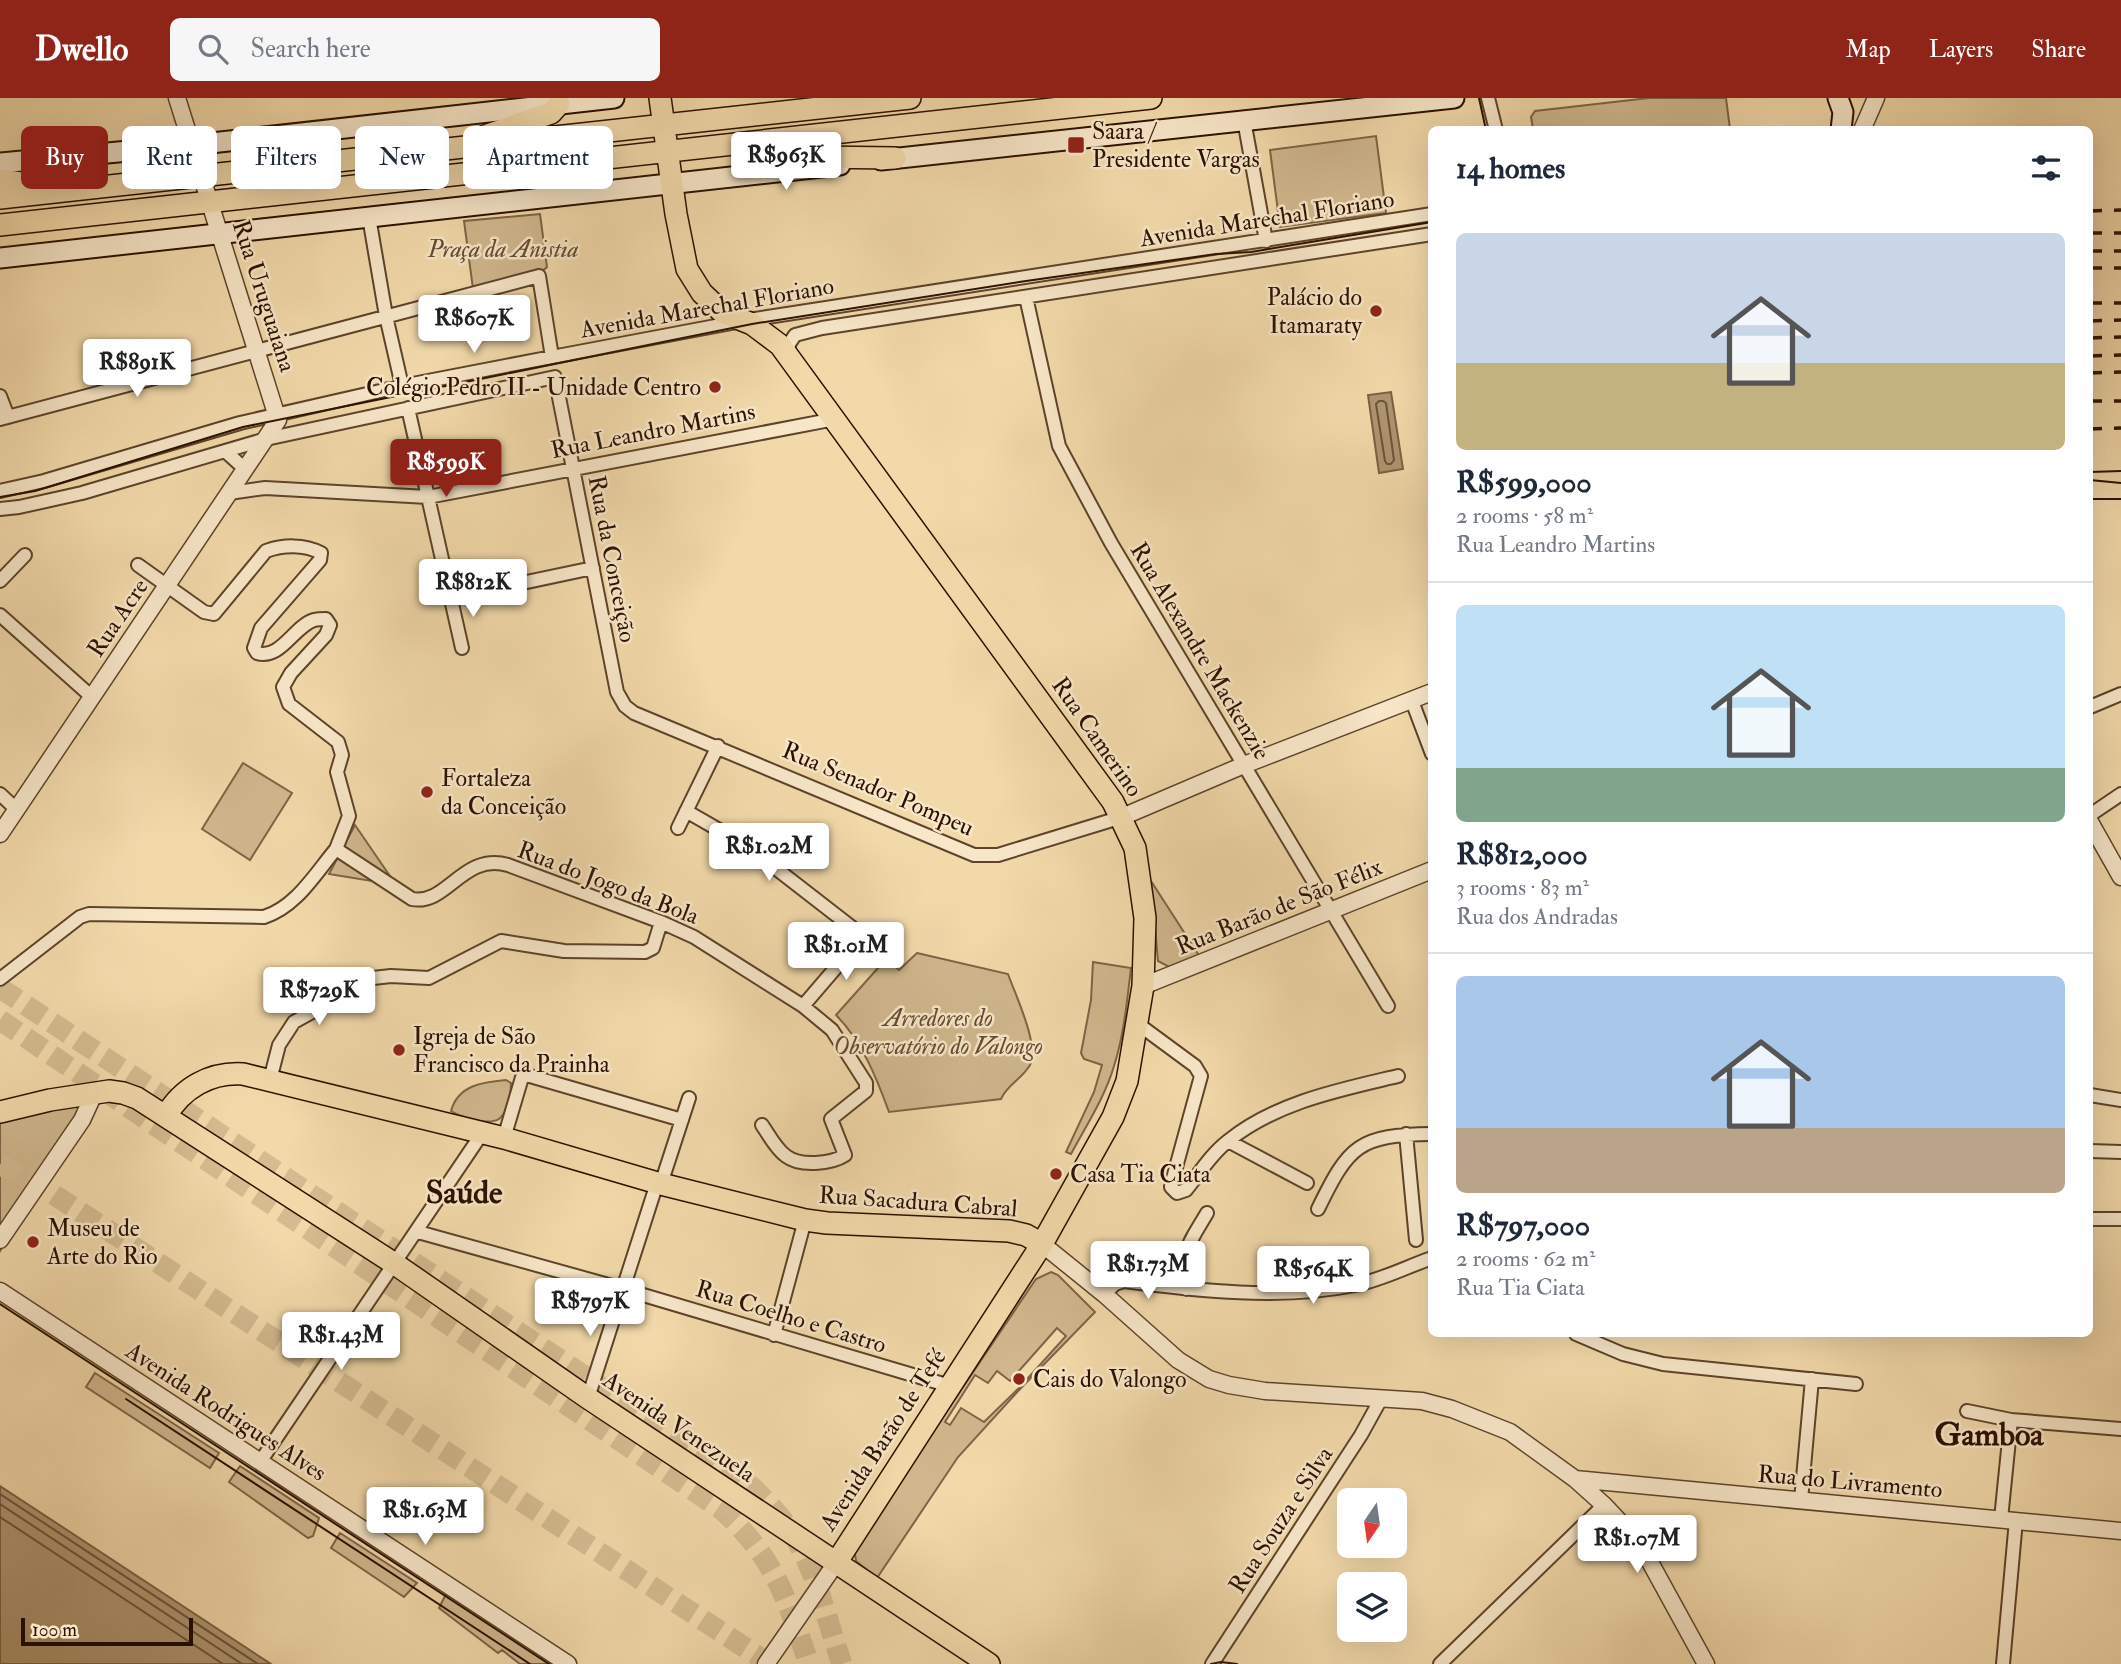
<!DOCTYPE html>
<meta charset="utf-8">
<style>
body{margin:0;font-family:"IM FELL Double Pica",serif;background:#f6f6f7;color:#1f2937;height:100vh;display:flex;flex-direction:column;font-size:26px;white-space:nowrap}
*{box-sizing:border-box;margin:0}
p{font-size:23px;color:#747a83}
.icon{flex:none;width:38px;height:38px;fill:none;stroke:currentColor;stroke-width:2;stroke-linecap:round;stroke-linejoin:round}
.map{position:relative;flex:1;overflow:hidden}
.side{position:absolute;left:1428px;top:28px;width:665px;height:1211px;display:flex;flex-direction:column;background:#fff;border-radius:10px;box-shadow:0 7px 28px #0002}
.side>*{flex:none}
.top-card{position:absolute;left:21px;top:28px;width:665px;height:63px;display:flex;gap:14px}
.needle{width:46px;rotate:193deg}
.fabs{position:absolute;left:1337px;top:1390px;display:grid;gap:14px}
.fabs a{display:grid;place-items:center;width:70px;height:70px;border-radius:10px;background:#fff;box-shadow:0 7px 28px #0002;font-size:35px}
.scale{position:absolute;left:21px;bottom:18px;width:172px;box-sizing:border-box;padding-left:7px;border:4px solid #2b1100;border-top:0;font-size:19px;line-height:24px;white-space:nowrap;color:#2b1100;-webkit-text-stroke:5px #f7e6c8;paint-order:stroke}
.price{position:absolute;translate:-50% -60px;padding:0 16px;border-radius:7px;background:#fff;color:#222;font-size:23px;line-height:46px;filter:drop-shadow(0 2px 4px #0008)}
.price::after{content:'';position:absolute;left:50%;top:42px;width:21px;height:16px;margin-left:-10px;background:inherit;clip-path:polygon(0 0,100% 0,50% 100%)}
.price.current{background:#8f2418;color:#fff}
ul{padding:0;list-style:none}
li{display:grid;align-content:center;gap:14px;height:371px;padding:0 28px}
li+li{border-top:2px solid #e0e1e3}
li span{display:grid;place-items:center;height:217px;border-radius:10px;color:#555}
li>.icon{margin-inline-start:auto}
span .icon{width:126px;height:126px;fill:#fffc;stroke-width:1}
li b{font-size:30px}
h2{display:flex;justify-content:space-between;align-items:center;height:84px;padding:0 28px;font-size:30px}
.pill{padding:0 24px;border-radius:10px;background:#fff;box-shadow:0 7px 28px #0002;font-size:24px;line-height:63px}
.pill.current{background:#8f2418;color:#fff}
header{display:flex;align-items:center;gap:42px;box-sizing:border-box;height:98px;padding:0 35px;background:#8f2418;color:#fff}
header strong{font-size:33px}
nav{display:flex;gap:38px;margin-inline-start:auto;font-size:24px}
.search{width:490px;height:63px;background:#f6f6f7;display:flex;align-items:center;gap:18px;box-sizing:border-box;padding:0 24px;border-radius:10px;color:#747a83;font-size:26px}
.map>svg:first-child{display:block}
.green{fill:#d0b78d;stroke:#7e6446;stroke-width:2;fill-rule:evenodd}
.water{fill:#ae9570;stroke:#7a6043;stroke-width:2}
.lines{fill:none;stroke-linecap:round;stroke-linejoin:round}
.shore{stroke:#6c5338;stroke-width:2}
.primary-tunnel{stroke:#d4bb90;stroke-width:21;stroke-dasharray:21 10;stroke-linecap:butt}
.trunk-tunnel{stroke:#d4bb90;stroke-width:21;stroke-dasharray:21 10;stroke-linecap:butt}
.minor-casing{stroke:#5d432a;stroke-width:16}
.tertiary-casing{stroke:#5d432a;stroke-width:19}
.secondary-casing{stroke:#2b1100;stroke-width:23}
.primary-casing{stroke:#2b1100;stroke-width:24}
.minor{stroke:#f7e6c8;stroke-width:12}
.tertiary{stroke:#f7e6c8;stroke-width:16}
.secondary{stroke:#f7e6c8;stroke-width:19}
.primary{stroke:#f2d9aa;stroke-width:21}
.tram{stroke:#2b1100;stroke-width:2}
.rail{stroke:#2b1100;stroke-width:3.5;stroke-dasharray:12 12;stroke-linecap:butt}
.poi-dot{fill:#8f2418;stroke:#f7e6c8;stroke-width:2.5}
.labels{text-anchor:middle;dominant-baseline:central;stroke-width:5;stroke-linejoin:round;paint-order:stroke}
.poi-label{font-size:24px;fill:#2b1100;stroke:#f7e6c8;text-anchor:start}
.street-label{font-size:24px;fill:#2b1100;stroke:#f7e6c8}
.park-label{font-size:24px;font-style:italic;fill:#654b31;stroke:#f7e6c8}
.district-label{font-size:32px;font-weight:bold;fill:#2b1100;stroke:#f7e6c8}
</style>
<header>
<strong>Dwello</strong>
<div class="search"><svg class="icon" aria-label="search" viewBox="0 0 24 24"><circle cx="10" cy="10" r="6"/><path d="M15 15l6 6"/></svg>Search here</div>
<nav><a>Map</a><a>Layers</a><a>Share</a></nav>
</header>
<div class="map">
<svg width="2121" height="1566" viewBox="0 0 2121 1566">
<rect width="100%" height="100%" fill="#f2d9aa"/>
<filter id="stains"><feTurbulence type="fractalNoise" baseFrequency=".00286" numOctaves="4"/><feColorMatrix values="0 0 0 0 .2 0 0 0 0 .09 0 0 0 0 .02 0 0 0 .5 -.17"/></filter>
<radialGradient id="worn" r=".72"><stop offset=".6" stop-color="#630" stop-opacity="0"/><stop offset="1" stop-color="#630" stop-opacity=".3"/></radialGradient>
<path class="green" d="M1649,0h77l4,31h-197l-2,-12 4,-6z
M1376,38l10,77 -106,14 -10,-77z
M540,116l7,53 -8,7 -66,15 -9,-68z
M243,665l49,30 -42,67 -48,-31z
M355,727l41,60 -67,-11z
M1151,783l49,76 -27,12 -15,-8z
M917,855l91,21c7,20 32,72 22,91 -8,14 -23,20 -29,34l-112,13c-12,-33 -27,-71 -53,-97l50,-56 13,11z
M1093,864l38,6c-4,33 -7,67 -17,98 -9,31 -28,60 -43,88l-5,-2 28,-60 8,-27 -18,-6 -3,-6 10,-53z
M506,982l5,3c0,9 -3,30 -12,36 -11,7 -38,-2 -48,-8 7,-26 32,-29 55,-31z
M93,997l-93,156v-136z
M1051,1174l7,3 37,37 -74,76 -63,69 -81,121 -21,-17 -2,-13 182,-269zM1057,1230l9,8 -47,52 -35,34 -23,-14 -11,17 -5,-3 30,-47 13,8 9,-12 13,10z
M95,1275l124,80 -9,15 -124,-81z
M240,1368l79,52 -6,18 -5,2 -79,-56z
M340,1435l77,50 -13,14 -73,-49z
M447,1494l110,72h-37l-18,-14 -4,3 -59,-45z"/>
<path class="water" d="M1391,294l12,77 -24,4 -11,-78z
M0,1388l271,178h-271z"/>
<g class="lines">
<path class="shore" d="M1379,303h4l3,2 8,57 -3,4h-4l-2,-3 -9,-57z
M0,1396l258,170
M0,1406l242,160
M0,1419l223,147"/>
<path class="primary-tunnel" d="M0,1067l27,12 743,487"/>
<path class="trunk-tunnel" d="M0,890l752,499c17,16 33,33 45,54 21,37 31,83 45,123
M0,922l722,490c54,49 64,88 87,154"/>
<g class="minor-casing">
<path id="minor" d="M1488,0l8,32
M1244,22l22,121
M369,119l17,99 16,70
M1026,199l33,149 52,97 277,463
M788,258l1,-12 6,-9 27,-7 610,-94
M0,298l8,21
M408,310l54,240
M0,321l539,-143 13,81
M225,353l20,18
M0,393l44,-10 196,-58 162,-37 150,-29 190,-36 690,-107
M229,395l36,-5 163,9 407,-78
M0,411l19,-2 63,-14 184,-54 289,-62 62,315 8,14 9,7 340,142h24l124,-38
M138,467l66,47 10,2 52,-63c17,-6 38,-7 55,2l-1,7 -59,68 -7,20 3,5c24,7 37,-27 57,-33 4,-1 8,-1 12,-1l4,6 -4,10 -35,38 -8,14 6,17 49,38 4,13 -5,17 12,44 -13,33 76,50c35,7 51,-47 96,-34l153,57 33,15 109,69 29,24 34,53v8l-35,28 14,36c-14,9 -45,12 -59,1 -10,-7 -17,-21 -24,-31
M0,483l25,-26
M451,500l142,-30
M0,517l92,82
M1412,603l20,53
M2090,609l31,-13
M0,696l16,15
M686,713l61,35 116,90 -60,70
M2090,717l31,-21
M678,730l40,-82
M0,881l80,-62 9,-3 175,3c32,-10 51,-43 72,-68
M1138,926l57,42 6,10 -29,106 -1,5 6,6 9,-3c13,-16 25,-36 42,-49 49,-39 111,-51 170,-65
M270,982l9,-35 15,-23 79,-44 18,-2 38,2 72,-37 63,10 81,1 8,-4 8,-26
M2090,997l31,5
M1406,1036l10,106
M504,1040l19,-64 159,46
M1228,1043l79,42
M2090,1053l31,1
M661,1086l28,-86
M1318,1111c31,-64 41,-74 114,-75
M2090,1121h31
M418,1134l205,57 327,97
M1186,1191c-5,-39 1,-42 21,-76
M1104,1196l11,-10 9,-3c76,10 155,19 231,4 27,-5 51,-18 77,-27
M1576,1236l47,20 40,10 193,20
M774,1237l31,-115
M588,1300l69,-215
M1967,1313l44,9 110,9
M260,1364l223,-330
M1801,1402l11,-121
M2001,1421l10,-99
M1212,1566l149,-229 21,-38
M1440,1566l164,-159
M2003,1566l13,-144"/>
</g>
<g class="tertiary-casing">
<path id="tertiary" d="M1862,32l14,-32
M1122,719l122,-52 188,-73
M2090,724l31,55
M0,736l278,-414 -101,-322
M1143,888l289,-116
M0,1142l82,-120 12,-26
M1042,1146l62,50 74,66 31,19 20,6 36,6 157,10 30,8 58,23 65,47 29,26 31,33 15,24 56,102
M0,1193l568,373
M1575,1381l546,52
M766,1566l70,-101"/>
</g>
<g class="secondary-casing">
<path id="secondary" d="M1838,0l5,14 -2,18
M881,62l573,-62
M0,65l193,-18 421,-47
M0,160l840,-93"/>
</g>
<g class="primary-casing">
<path id="primary" d="M660,0l16,116 11,55 15,24 20,19 30,12 28,21 333,457 22,46 10,70 -2,68 -16,95 -14,36 -71,127 -206,319
M485,38l66,-23 8,-9
M750,53l64,6 81,1
M0,82l42,6
M0,100l910,-100
M0,127l1151,-127
M0,1014l50,-12 59,-9 14,2 14,5 258,166 193,134 401,266
M166,1018c16,-28 44,-44 77,-42l261,64 157,46 144,36 22,3 182,8 17,4 16,9"/>
</g>
<use href="#minor" class="minor"/>
<use href="#tertiary" class="tertiary"/>
<use href="#secondary" class="secondary"/>
<use href="#primary" class="primary"/>
<path class="tram" d="M1479,0l7,32
M2090,374l31,-1
M2090,382l31,3
M0,399l35,-6 208,-64 509,-103 267,-42 197,-28 35,-2 181,-30
M2090,401h31
M0,1206l549,360
M126,1301l404,265
M1211,1566l10,-2 16,2"/>
<path class="rail" d="M2090,113l31,-1
M2090,135h31
M2090,153h31
M2090,170h31
M2090,205h31
M2090,223l31,-1
M2090,240l31,-1
M2090,258l31,-1
M2090,275l31,-1
M2090,303h31
M2090,331l31,-1"/>
</g>
<g class="poi-dot">
<rect x="1067" y="38" width="18" height="18" rx="3.5"/>
<circle cx="1376" cy="213" r="7"/>
<circle cx="715" cy="289" r="7"/>
<circle cx="427" cy="694" r="7"/>
<circle cx="399" cy="952" r="7"/>
<circle cx="1056" cy="1076" r="7"/>
<circle cx="33" cy="1144" r="7"/>
<circle cx="1019" cy="1281" r="7"/>
</g>
<g class="labels">
<g class="poi-label">
<text x="1092" y="33">Saara /<tspan x="1092" dy="28">Presidente Vargas</tspan></text>
<text x="1362" y="199" text-anchor="end">Palácio do<tspan x="1362" dy="28">Itamaraty</tspan></text>
<text x="701" y="289" text-anchor="end">Colégio Pedro II - Unidade Centro</text>
<text x="441" y="680">Fortaleza<tspan x="441" dy="28">da Conceição</tspan></text>
<text x="413" y="938">Igreja de São<tspan x="413" dy="28">Francisco da Prainha</tspan></text>
<text x="1070" y="1076">Casa Tia Ciata</text>
<text x="47" y="1130">Museu de<tspan x="47" dy="28">Arte do Rio</tspan></text>
<text x="1033" y="1281">Cais do Valongo</text>
</g>
<g class="street-label">
<text transform="translate(1267 121) rotate(-9)">Avenida Marechal Floriano</text>
<text transform="translate(264 198) rotate(72)">Rua Uruguaiana</text>
<text transform="translate(707 210) rotate(-10)">Avenida Marechal Floriano</text>
<text transform="translate(653 333) rotate(-11)">Rua Leandro Martins</text>
<text transform="translate(612 461) rotate(79)">Rua da Conceição</text>
<text transform="translate(118 520) rotate(-56)">Rua Acre</text>
<text transform="translate(1200 553) rotate(59)">Rua Alexandre Mackenzie</text>
<text transform="translate(1097 639) rotate(55)">Rua Camerino</text>
<text transform="translate(878 691) rotate(23)">Rua Senador Pompeu</text>
<text transform="translate(608 785) rotate(21)">Rua do Jogo da Bola</text>
<text transform="translate(1279 809) rotate(-22)">Rua Barão de São Félix</text>
<text transform="translate(918 1104) rotate(4)">Rua Sacadura Cabral</text>
<text transform="translate(791 1219) rotate(17)">Rua Coelho e Castro</text>
<text transform="translate(226 1314) rotate(33)">Avenida Rodrigues Alves</text>
<text transform="translate(679 1329) rotate(34)">Avenida Venezuela</text>
<text transform="translate(883 1342) rotate(-57)">Avenida Barão de Tefé</text>
<text transform="translate(1850 1384) rotate(5)">Rua do Livramento</text>
<text transform="translate(1281 1422) rotate(-57)">Rua Souza e Silva</text>
</g>
<g class="park-label">
<text x="503" y="151">Praça da Anistia</text>
<text x="938" y="920">Arredores do<tspan x="938" dy="28">Observatório do Valongo</tspan></text>
</g>
<g class="district-label">
<text x="464" y="1095">Saúde</text>
<text x="1989" y="1337">Gamboa</text>
</g>
</g>
<rect width="100%" height="100%" filter="url(#stains)"/>
<rect width="100%" height="100%" fill="url(#worn)"/>
</svg>
<div class="fabs">
<a><svg class="needle" viewBox="-14 -14 28 28"><path d="M0-13l5 13h-10z" fill="#e53935"/><path d="M0 13l5-13h-10z" fill="#747a83"/></svg></a>
<a><svg class="icon" aria-label="layers" viewBox="0 0 24 24"><path d="M12 4l9 5-9 5-9-5zM3 14l9 5 9-5"/></svg></a>
</div>
<div class="scale">100 m</div>
<b class="price" style="left:786px;top:94px">R$963K</b>
<b class="price" style="left:474px;top:257px">R$607K</b>
<b class="price" style="left:137px;top:301px">R$891K</b>
<b class="price current" style="left:446px;top:401px">R$599K</b>
<b class="price" style="left:473px;top:521px">R$812K</b>
<b class="price" style="left:769px;top:785px">R$1.02M</b>
<b class="price" style="left:846px;top:884px">R$1.01M</b>
<b class="price" style="left:319px;top:929px">R$729K</b>
<b class="price" style="left:1148px;top:1203px">R$1.73M</b>
<b class="price" style="left:1313px;top:1208px">R$564K</b>
<b class="price" style="left:590px;top:1240px">R$797K</b>
<b class="price" style="left:341px;top:1274px">R$1.43M</b>
<b class="price" style="left:425px;top:1449px">R$1.63M</b>
<b class="price" style="left:1637px;top:1477px">R$1.07M</b>
<div class="top-card">
<a class="pill current">Buy</a>
<a class="pill">Rent</a>
<a class="pill">Filters</a>
<a class="pill">New</a>
<a class="pill">Apartment</a>
</div>
<section class="side">
<h2>14 homes<svg class="icon" aria-label="filters" viewBox="0 0 24 24"><path d="M4 7h16M4 17h16"/><circle cx="9" cy="7" r="2"/><circle cx="15" cy="17" r="2"/></svg></h2>
<ul>
<li><span style="background:linear-gradient(#c9d6e8 60%,#c2b280 0)"><svg class="icon" aria-label="home" viewBox="0 0 24 24"><path d="M3 11l9-7 9 7M6 9v11h12V9"/></svg></span><div><b>R$599,000</b><p>2 rooms · 58 m²</p><p>Rua Leandro Martins</p></div></li>
<li><span style="background:linear-gradient(#bfe0f5 75%,#7fa58c 0)"><svg class="icon" aria-label="home" viewBox="0 0 24 24"><path d="M3 11l9-7 9 7M6 9v11h12V9"/></svg></span><div><b>R$812,000</b><p>3 rooms · 83 m²</p><p>Rua dos Andradas</p></div></li>
<li><span style="background:linear-gradient(#a9c7e8 70%,#b9a48a 0)"><svg class="icon" aria-label="home" viewBox="0 0 24 24"><path d="M3 11l9-7 9 7M6 9v11h12V9"/></svg></span><div><b>R$797,000</b><p>2 rooms · 62 m²</p><p>Rua Tia Ciata</p></div></li>
</ul>
</section>
</div>
